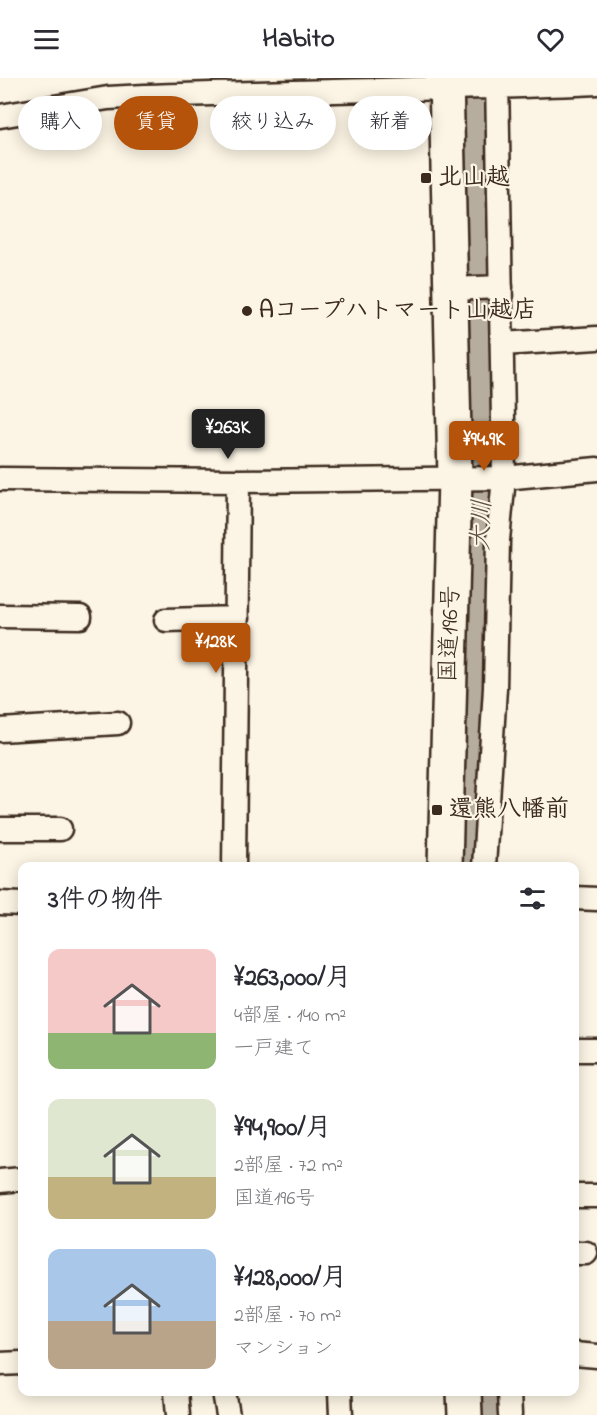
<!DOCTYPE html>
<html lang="ja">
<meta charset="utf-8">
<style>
body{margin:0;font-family:"Indie Flower","Klee One",sans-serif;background:#f2f2f3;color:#2b2b33;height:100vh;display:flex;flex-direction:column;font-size:22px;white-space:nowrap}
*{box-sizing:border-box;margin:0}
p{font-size:20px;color:#7c7c81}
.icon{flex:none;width:33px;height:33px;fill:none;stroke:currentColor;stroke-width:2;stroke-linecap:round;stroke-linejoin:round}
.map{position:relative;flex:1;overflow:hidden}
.drawer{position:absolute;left:18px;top:784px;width:561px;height:534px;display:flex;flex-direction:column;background:#fff;border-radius:12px;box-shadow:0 3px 15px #0003}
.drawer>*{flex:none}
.guide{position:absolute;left:18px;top:18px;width:561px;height:54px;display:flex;gap:12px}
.price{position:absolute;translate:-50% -51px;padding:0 14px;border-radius:6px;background:#b45309;color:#fff;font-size:20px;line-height:39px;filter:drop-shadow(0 2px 3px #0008)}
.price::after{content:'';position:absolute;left:50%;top:36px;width:18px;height:14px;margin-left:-9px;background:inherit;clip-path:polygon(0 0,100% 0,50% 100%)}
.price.selected{background:#222;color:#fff}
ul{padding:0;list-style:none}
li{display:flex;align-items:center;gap:18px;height:150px;padding:0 30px}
li span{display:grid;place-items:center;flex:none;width:168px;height:120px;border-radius:12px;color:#555}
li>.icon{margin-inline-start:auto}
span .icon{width:72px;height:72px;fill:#fffc;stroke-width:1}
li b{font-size:26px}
h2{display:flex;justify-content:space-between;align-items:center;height:72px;padding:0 30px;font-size:26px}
.chip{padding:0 21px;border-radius:27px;background:#fff;box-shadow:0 3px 15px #0003;font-size:21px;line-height:54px}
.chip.selected{background:#b45309;color:#fff}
header{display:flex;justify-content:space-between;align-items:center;height:78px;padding:0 30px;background:#fff;font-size:27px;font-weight:700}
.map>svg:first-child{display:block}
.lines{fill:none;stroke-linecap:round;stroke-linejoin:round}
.river{stroke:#b7ad9e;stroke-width:39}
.minor-casing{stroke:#3b2a1e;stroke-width:27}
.trunk-casing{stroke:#3b2a1e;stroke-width:38}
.minor{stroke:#fcf5e5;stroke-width:22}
.trunk{stroke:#fcf5e5;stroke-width:33}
.poi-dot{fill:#3b2a1e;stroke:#fcf5e5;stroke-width:2}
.labels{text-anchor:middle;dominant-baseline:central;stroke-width:4.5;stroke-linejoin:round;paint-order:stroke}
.poi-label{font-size:24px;font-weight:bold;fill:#3b2a1e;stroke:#fcf5e5;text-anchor:start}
.street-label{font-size:24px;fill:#3b2a1e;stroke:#fcf5e5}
.water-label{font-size:26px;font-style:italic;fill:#605144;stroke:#fcf5e5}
</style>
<header><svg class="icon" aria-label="menu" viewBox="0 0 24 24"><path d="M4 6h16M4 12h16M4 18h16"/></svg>Habito<svg class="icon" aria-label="heart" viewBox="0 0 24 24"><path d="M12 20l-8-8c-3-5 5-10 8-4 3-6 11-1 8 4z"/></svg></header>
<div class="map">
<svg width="597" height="1337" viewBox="0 0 597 1337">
<rect width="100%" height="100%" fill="#fcf5e5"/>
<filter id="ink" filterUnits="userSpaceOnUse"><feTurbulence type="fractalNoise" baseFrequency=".0167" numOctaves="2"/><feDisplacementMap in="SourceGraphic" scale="12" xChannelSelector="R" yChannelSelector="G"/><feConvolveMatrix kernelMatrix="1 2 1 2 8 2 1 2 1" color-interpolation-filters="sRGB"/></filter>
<g filter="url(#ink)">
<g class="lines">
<path class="river" d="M469,789l18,-431 -9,-324
M489,1314l1,23"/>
<g class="minor-casing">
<path id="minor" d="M0,38l108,-18 37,-2c151,-5 301,-6 452,-13
M451,211l50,-2
M502,266l95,-6
M0,401l238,2 266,-3 93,-9
M0,538l80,1
M166,542l71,-2
M0,652l118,-7
M0,751h60
M234,789l4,-386
M484,789l11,-179 3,-148 6,-62 -7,-400
M574,820l23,1
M0,825l22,1
M574,972h23
M0,1103l22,-2
M574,1118h23
M574,1175h12
M574,1276l23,2
M0,1286l22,-1
M176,1314l2,23
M224,1314l4,23
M340,1314l1,23
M509,1314l1,23"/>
</g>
<g class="trunk-casing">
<path id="trunk" d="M445,789l10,-389 -9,-400
M464,1314l1,23"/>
</g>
<use href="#minor" class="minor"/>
<use href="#trunk" class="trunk"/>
</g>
</g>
<g class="poi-dot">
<rect x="420" y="94" width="12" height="12" rx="3"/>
<circle cx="247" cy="233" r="6"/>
<rect x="431" y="726" width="12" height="12" rx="3"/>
</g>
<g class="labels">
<g class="poi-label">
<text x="438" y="100">北山越</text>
<text x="259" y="233">Aコープハトマート山越店</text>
<text x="449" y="732">還熊八幡前</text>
</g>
<g class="street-label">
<text transform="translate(451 556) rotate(-88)">国道196号</text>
</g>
<g class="water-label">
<text transform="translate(483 447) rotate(-88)">大川</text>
</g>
</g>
</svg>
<b class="price selected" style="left:228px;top:382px">¥263K</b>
<b class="price" style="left:484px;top:394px">¥94.9K</b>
<b class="price" style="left:216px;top:596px">¥128K</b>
<div class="guide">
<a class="chip">購入</a>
<a class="chip selected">賃貸</a>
<a class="chip">絞り込み</a>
<a class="chip">新着</a>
</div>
<section class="drawer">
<h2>3件の物件<svg class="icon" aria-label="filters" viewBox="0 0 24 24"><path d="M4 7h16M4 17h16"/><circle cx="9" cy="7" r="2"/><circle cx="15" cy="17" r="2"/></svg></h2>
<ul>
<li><span style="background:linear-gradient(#f6c9c9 70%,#8fb573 0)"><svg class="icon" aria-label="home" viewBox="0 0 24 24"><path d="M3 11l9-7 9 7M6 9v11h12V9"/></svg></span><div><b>¥263,000/月</b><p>4部屋 · 140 m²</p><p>一戸建て</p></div></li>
<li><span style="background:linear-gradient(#dfe7d0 65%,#c2b280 0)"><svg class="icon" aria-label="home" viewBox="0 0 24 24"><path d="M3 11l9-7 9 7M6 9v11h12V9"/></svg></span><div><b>¥94,900/月</b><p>2部屋 · 72 m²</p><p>国道196号</p></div></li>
<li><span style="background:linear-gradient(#a9c7e8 60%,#b9a48a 0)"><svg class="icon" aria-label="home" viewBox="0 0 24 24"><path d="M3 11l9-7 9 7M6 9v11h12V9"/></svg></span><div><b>¥128,000/月</b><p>2部屋 · 70 m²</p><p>マンション</p></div></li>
</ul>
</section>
</div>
